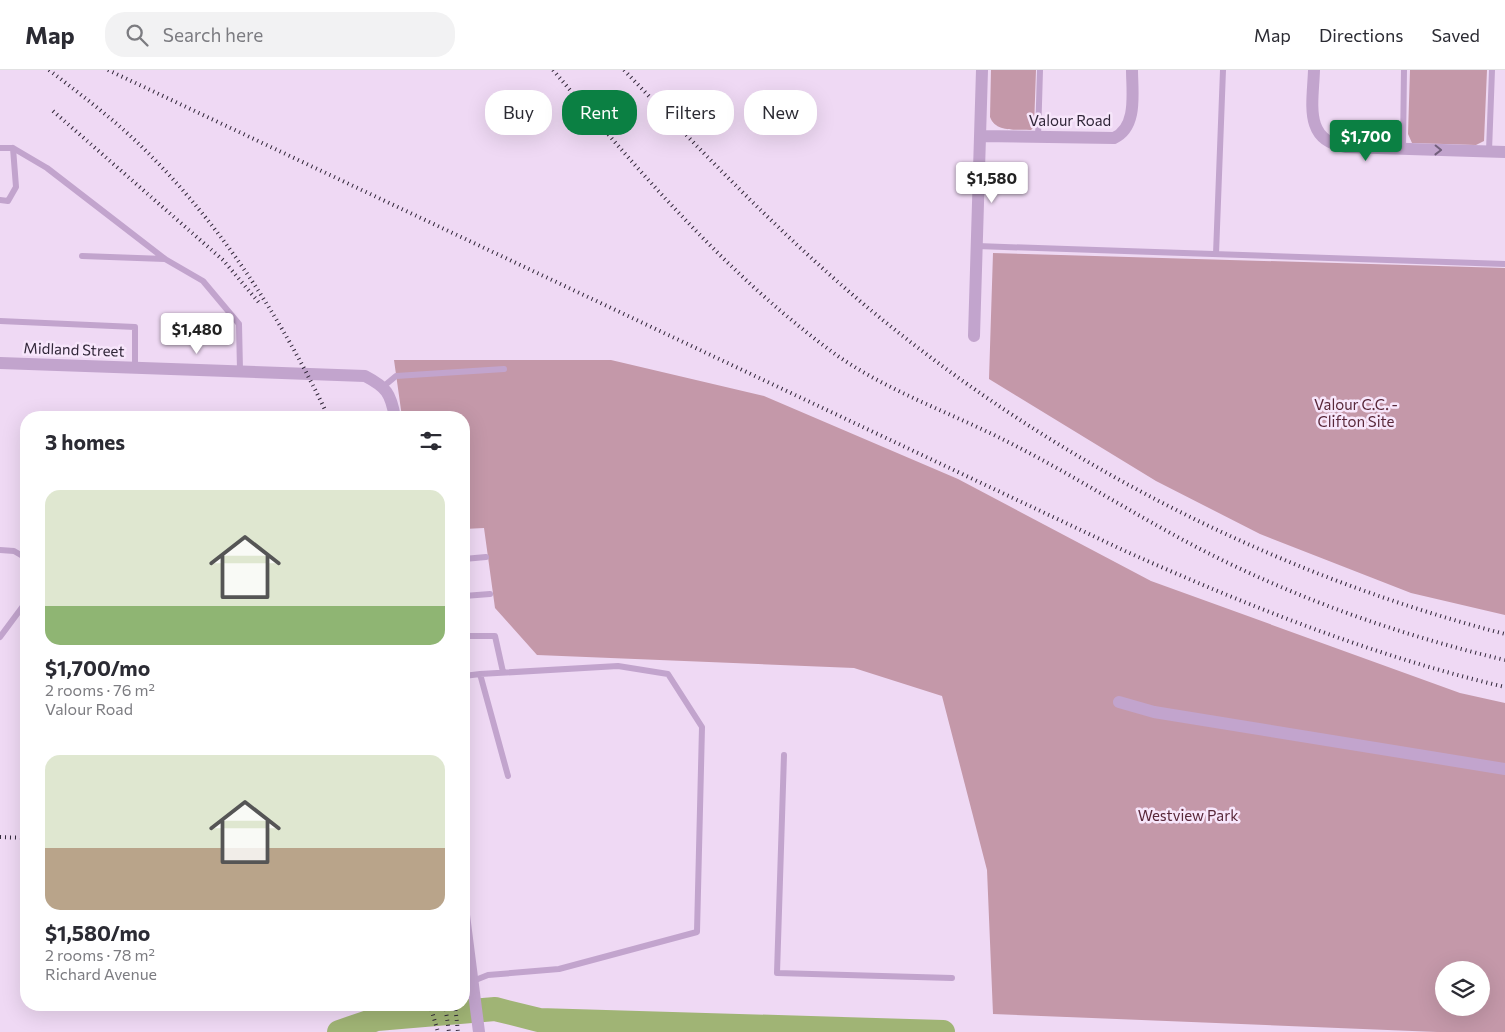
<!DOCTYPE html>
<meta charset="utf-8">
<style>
body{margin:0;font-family:Commissioner,sans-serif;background:#f2f2f3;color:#2b2b33;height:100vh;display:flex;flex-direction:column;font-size:19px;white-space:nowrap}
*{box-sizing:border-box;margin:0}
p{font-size:16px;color:#7c7c81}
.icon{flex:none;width:28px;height:28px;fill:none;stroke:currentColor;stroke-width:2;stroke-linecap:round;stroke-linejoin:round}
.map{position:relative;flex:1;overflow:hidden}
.sheet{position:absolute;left:20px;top:341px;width:450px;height:600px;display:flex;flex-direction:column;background:#fff;border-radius:20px;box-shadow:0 5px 20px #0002}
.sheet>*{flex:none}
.banner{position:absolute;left:485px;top:20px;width:475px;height:45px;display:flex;gap:10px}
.fabs{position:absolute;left:1435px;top:891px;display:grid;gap:10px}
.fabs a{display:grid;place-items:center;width:55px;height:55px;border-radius:50%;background:#fff;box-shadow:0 5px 20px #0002;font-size:25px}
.price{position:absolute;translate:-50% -42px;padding:0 11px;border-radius:5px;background:#fff;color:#222;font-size:16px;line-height:32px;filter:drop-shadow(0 1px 2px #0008)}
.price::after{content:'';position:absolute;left:50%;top:30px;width:15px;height:11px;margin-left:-8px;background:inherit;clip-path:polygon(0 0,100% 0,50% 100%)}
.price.active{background:#0b8043;color:#fff}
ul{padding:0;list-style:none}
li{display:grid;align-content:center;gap:10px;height:265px;padding:0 25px}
li span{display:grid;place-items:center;height:155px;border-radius:15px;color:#555}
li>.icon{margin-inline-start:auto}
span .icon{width:90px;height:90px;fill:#fffc;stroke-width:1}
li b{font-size:21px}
h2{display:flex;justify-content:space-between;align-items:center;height:60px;padding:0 25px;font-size:21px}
.chip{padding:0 18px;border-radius:20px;background:#fff;box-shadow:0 5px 20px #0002;font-size:18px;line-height:45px}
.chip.active{background:#0b8043;color:#fff}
header{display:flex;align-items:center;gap:30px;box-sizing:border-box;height:70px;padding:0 25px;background:#fff;border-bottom:1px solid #e1e1e2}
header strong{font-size:24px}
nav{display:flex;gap:28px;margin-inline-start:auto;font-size:18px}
.search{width:350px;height:45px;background:#f2f2f3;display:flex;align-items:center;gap:12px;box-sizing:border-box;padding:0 18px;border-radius:20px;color:#7c7c81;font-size:19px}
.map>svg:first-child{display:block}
.green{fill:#c498a9;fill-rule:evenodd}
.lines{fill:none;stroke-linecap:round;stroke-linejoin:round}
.river{stroke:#a0b475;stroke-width:24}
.service{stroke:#c2a4cd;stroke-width:6}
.minor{stroke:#c2a4cd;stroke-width:12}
.tertiary{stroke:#c2a4cd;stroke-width:12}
.rail{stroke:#302638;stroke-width:4;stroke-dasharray:1 4;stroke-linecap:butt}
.oneway{stroke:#725f7b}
.labels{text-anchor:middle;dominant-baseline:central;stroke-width:5;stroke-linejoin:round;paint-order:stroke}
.street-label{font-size:15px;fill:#302638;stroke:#f7e6fb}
.park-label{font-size:15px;fill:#582739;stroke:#f7e6fb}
</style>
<header>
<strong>Map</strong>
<div class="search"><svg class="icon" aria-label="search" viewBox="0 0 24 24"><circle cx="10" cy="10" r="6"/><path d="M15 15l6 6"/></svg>Search here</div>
<nav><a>Map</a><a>Directions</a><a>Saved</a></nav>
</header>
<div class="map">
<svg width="1505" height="962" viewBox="0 0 1505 962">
<rect width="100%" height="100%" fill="#efd9f4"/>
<path class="green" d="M991,0h45l-2,57 -3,3c-15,-1 -35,3 -41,-13z
M1410,0h77l-3,71 -8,4 -64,-2 -4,-9z
M993,183l512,15v347l-94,-22 -151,-59 -104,-53 -167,-102z
M394,290h217l153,36 194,83 193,102 309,112 45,10v329h-68l-444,-18 -6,-144 -45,-174 -88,-28 -317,-13 -42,-47 -11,-80 -20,1v-111l-62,-1zM1444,900h37v38h-37z"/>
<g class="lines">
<path class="river" d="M339,962l38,-13 118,-10 44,11 404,12"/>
<path class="service" d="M1038,68l2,-68
M0,78h13l3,39 -8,14 -8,-1
M13,78l34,20 118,91 -83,-3
M1403,79l1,-79
M1489,81l3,-81
M977,176l528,18
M1216,184l7,-184
M165,189l38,22 36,43 1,46
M0,251l135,6v40
M384,316l12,-10 108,-7
M0,480l14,1 12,7
M464,489l22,-2
M464,526l26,-2
M464,566h31l8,36
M0,567l26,-35
M464,606l16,-2 28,102
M784,685l-7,218 175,5
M473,911l15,-6 71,-6 138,-37 5,-205 -34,-53 -50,-8 -138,8"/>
<path class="minor" d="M1314,0c-1,33 -11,71 32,77l159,5
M980,66l134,2c24,-11 18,-46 18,-68
M974,266l8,-266
M1119,632l35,10 351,57"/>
<path class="tertiary" d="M0,293l365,13c21,11 26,17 30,42
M464,845l15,117"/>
<path class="rail" d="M49,0c31,24 63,48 91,75 80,78 141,172 189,273
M108,0l1017,481c123,55 248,105 380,136
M553,0c86,101 174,205 282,284 55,39 120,60 179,91 64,33 126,73 190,106 96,49 196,84 301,109
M624,0c80,84 160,168 249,242 183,151 402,263 632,322
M53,41l170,149 38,45
M0,767l26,1
M430,935l8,27
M445,935l4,27
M455,935l3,27"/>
</g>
<defs><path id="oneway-chevron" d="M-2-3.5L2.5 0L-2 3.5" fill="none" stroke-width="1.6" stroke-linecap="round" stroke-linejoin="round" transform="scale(1.25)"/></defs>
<use class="oneway" href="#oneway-chevron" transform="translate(1438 80) rotate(1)"/>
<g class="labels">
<g class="street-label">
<text x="1070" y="50">Valour Road</text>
<text transform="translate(74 279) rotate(2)">Midland Street</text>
</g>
<g class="park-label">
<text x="1356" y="334">Valour C.C. -<tspan x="1356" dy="17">Clifton Site</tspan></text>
<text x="1188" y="745">Westview Park</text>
</g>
</g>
</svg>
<div class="fabs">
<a><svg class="icon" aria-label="layers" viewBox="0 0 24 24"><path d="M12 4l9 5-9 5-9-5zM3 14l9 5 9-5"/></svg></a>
</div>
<b class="price active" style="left:1366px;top:92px">$1,700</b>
<b class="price" style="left:992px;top:134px">$1,580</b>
<b class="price" style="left:197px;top:285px">$1,480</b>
<div class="banner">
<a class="chip">Buy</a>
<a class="chip active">Rent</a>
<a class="chip">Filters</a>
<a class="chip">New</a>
</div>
<section class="sheet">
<h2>3 homes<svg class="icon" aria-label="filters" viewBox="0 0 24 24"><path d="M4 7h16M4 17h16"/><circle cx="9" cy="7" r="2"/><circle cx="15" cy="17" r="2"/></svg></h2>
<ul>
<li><span style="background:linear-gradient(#dfe7d0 75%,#8fb573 0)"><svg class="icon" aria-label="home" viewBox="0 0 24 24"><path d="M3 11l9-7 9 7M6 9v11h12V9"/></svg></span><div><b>$1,700/mo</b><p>2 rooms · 76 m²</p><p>Valour Road</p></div></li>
<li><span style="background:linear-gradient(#dfe7d0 60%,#b9a48a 0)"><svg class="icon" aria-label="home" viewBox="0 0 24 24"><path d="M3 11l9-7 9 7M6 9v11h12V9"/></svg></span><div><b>$1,580/mo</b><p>2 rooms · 78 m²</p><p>Richard Avenue</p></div></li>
</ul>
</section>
</div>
